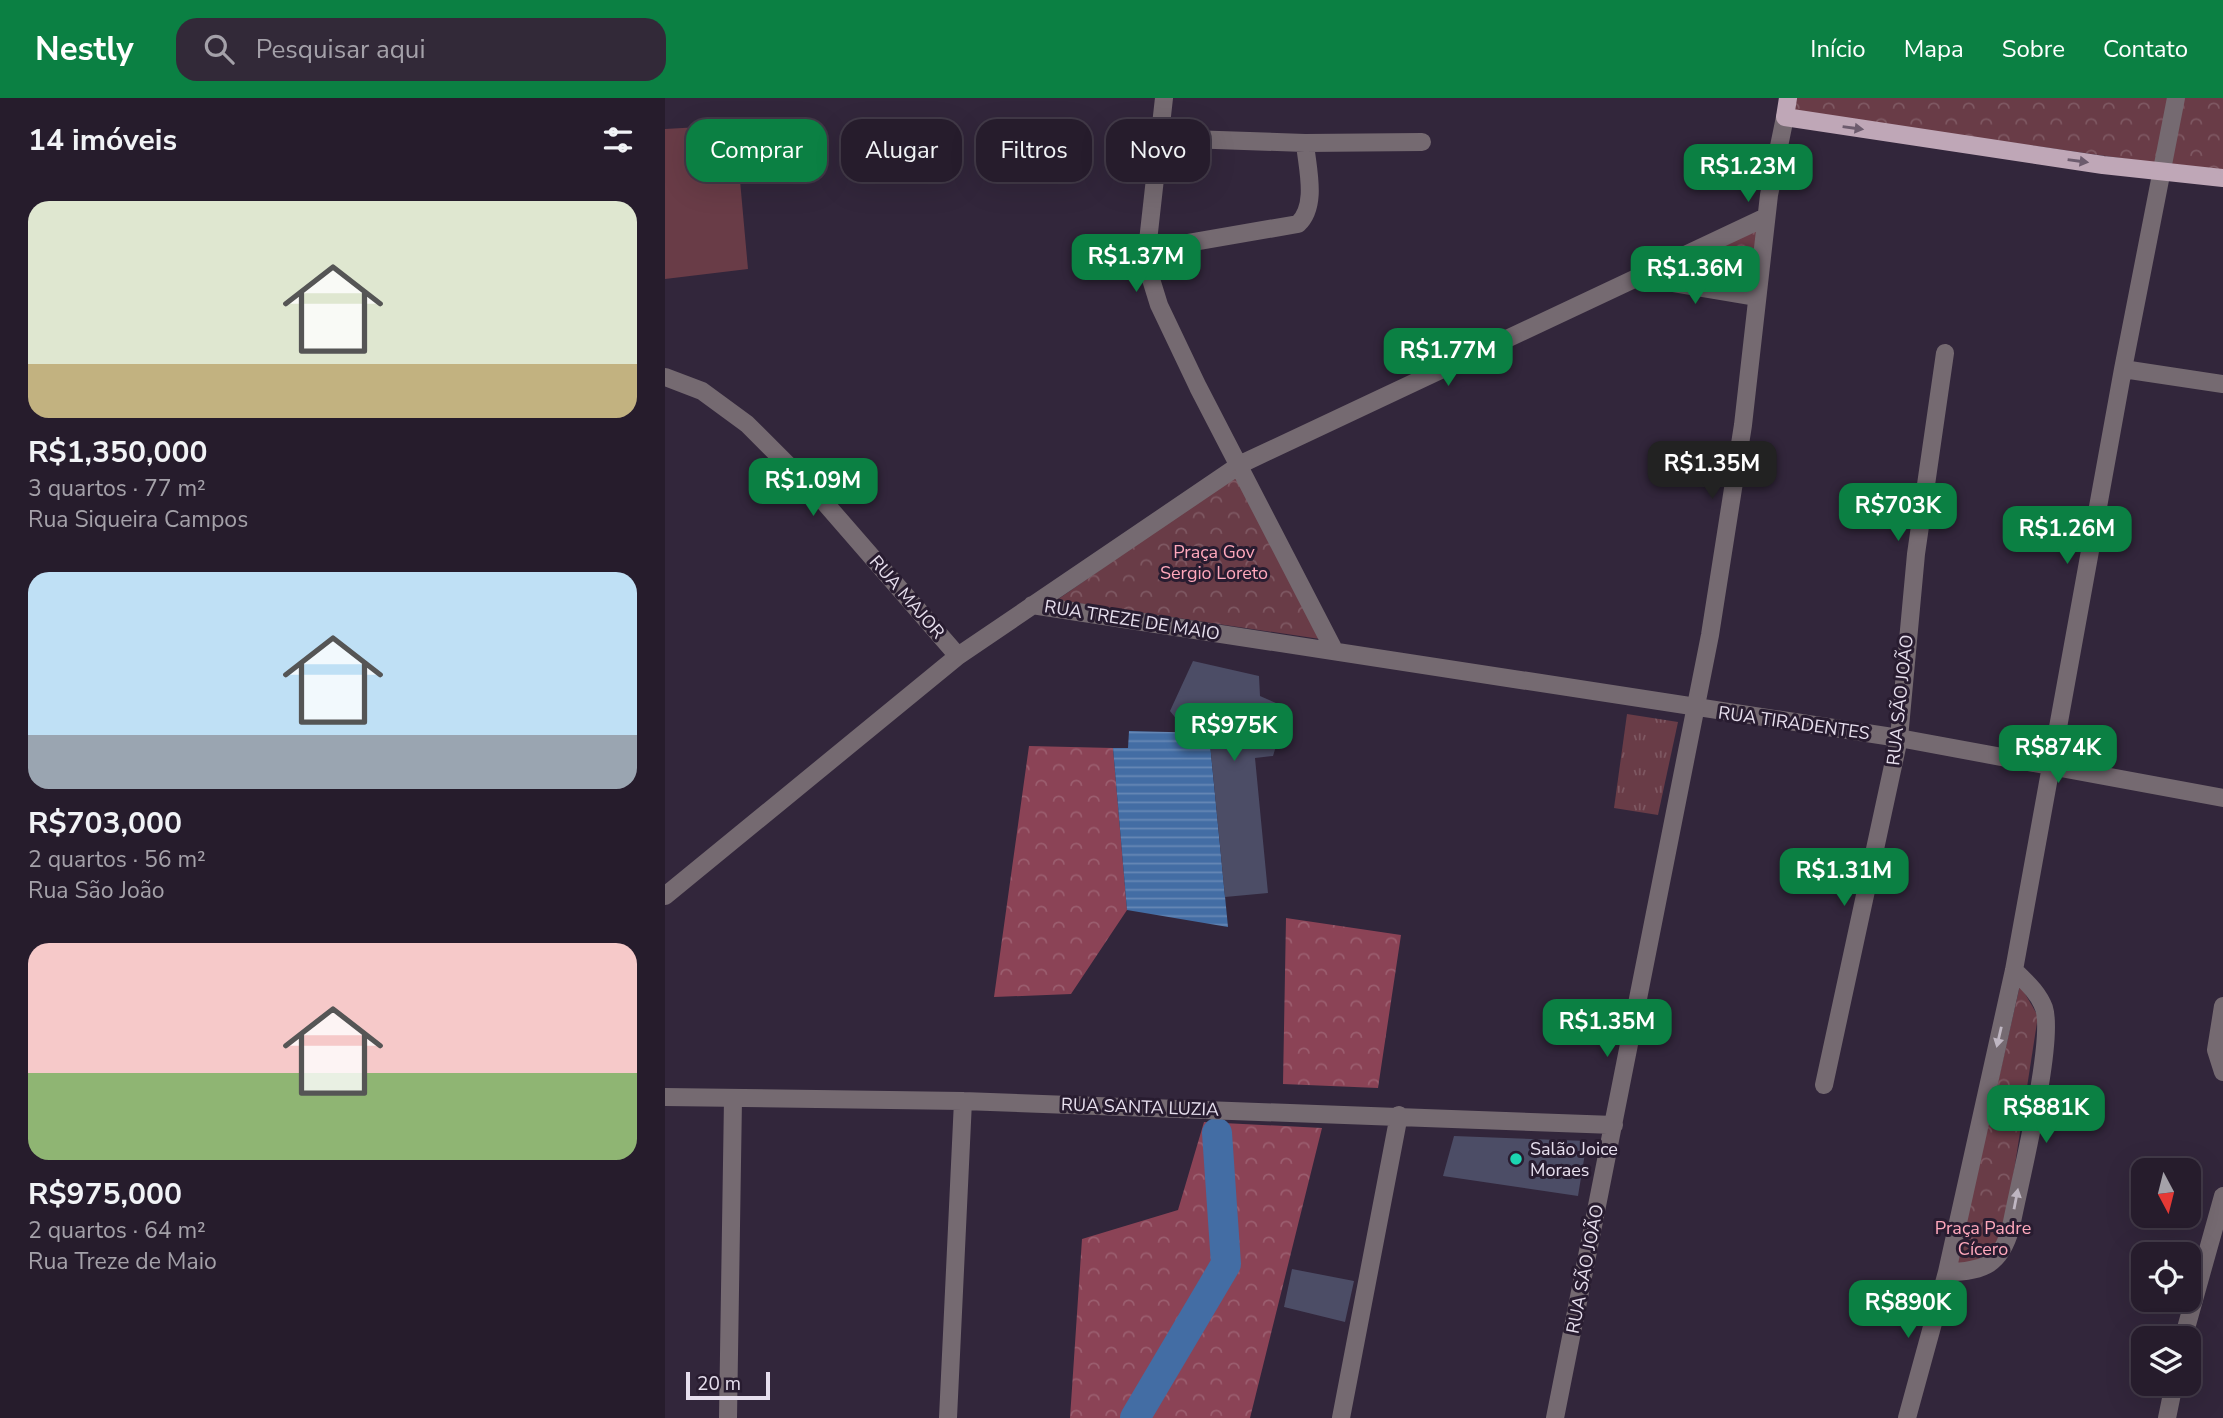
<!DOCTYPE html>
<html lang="pt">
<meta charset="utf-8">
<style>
body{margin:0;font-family:"Nunito Sans",sans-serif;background:#322938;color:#f1f3f6;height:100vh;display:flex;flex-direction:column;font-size:26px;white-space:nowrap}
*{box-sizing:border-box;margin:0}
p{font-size:23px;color:#a4a1a9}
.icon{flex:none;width:38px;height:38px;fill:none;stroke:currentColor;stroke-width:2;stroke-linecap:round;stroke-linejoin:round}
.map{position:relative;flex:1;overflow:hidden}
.details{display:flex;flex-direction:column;background:#261c2c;width:665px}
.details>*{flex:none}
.top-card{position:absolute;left:21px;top:21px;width:665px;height:63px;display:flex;gap:14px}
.needle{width:46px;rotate:173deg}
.tools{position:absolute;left:1466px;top:1060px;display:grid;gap:14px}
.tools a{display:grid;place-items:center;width:70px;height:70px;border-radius:14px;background:#261c2c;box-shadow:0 7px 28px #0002,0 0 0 2px #423a48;font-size:35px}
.scale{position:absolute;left:21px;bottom:18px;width:84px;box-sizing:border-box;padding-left:7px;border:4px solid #e7dfee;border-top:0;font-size:19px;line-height:24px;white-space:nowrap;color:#e7dfee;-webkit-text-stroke:5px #281c30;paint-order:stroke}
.price{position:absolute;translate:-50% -60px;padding:0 16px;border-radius:14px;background:#0b8043;color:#fff;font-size:23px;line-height:46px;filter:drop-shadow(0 2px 4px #0008)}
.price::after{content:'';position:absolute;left:50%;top:42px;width:21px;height:16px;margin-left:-10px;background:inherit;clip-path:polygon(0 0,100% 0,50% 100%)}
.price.on{background:#222;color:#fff}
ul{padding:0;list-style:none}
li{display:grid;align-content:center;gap:14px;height:371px;padding:0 28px}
li span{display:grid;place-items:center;height:217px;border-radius:21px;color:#555}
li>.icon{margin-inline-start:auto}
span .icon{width:126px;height:126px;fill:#fffc;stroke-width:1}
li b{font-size:30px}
h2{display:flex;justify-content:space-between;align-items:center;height:84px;padding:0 28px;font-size:30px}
.tag{padding:0 24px;border-radius:21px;background:#261c2c;box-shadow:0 7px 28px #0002,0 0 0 2px #423a48;font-size:24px;line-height:63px}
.tag.on{background:#0b8043;color:#fff}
header{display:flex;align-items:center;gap:42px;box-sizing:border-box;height:98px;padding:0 35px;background:#0b8043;color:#fff}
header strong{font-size:33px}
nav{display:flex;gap:38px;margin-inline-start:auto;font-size:24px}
.search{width:490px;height:63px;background:#322938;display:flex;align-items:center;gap:18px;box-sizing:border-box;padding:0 24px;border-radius:21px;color:#a4a1a9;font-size:26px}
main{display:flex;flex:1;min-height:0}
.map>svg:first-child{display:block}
.grass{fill:url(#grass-tufts)}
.forest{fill:url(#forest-crowns)}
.park{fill:url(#park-crowns)}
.pitch{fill:#693c47}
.water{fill:url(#water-rules)}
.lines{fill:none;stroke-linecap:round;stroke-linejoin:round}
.canal{stroke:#436da4;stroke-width:30}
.building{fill:#4c4d66}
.minor{stroke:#756a71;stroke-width:18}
.major{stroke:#bfa7b7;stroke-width:18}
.oneway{fill:#6c5b6d}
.oneway2{fill:#bfb6c2}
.poi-dot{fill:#1cd5b1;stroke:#281c30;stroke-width:2.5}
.labels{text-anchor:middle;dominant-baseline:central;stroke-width:6;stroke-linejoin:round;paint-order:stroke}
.park-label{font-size:18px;fill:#ffa8bc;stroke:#281c30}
.street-label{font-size:18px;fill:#e7dfee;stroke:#281c30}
.poi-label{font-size:18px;fill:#e7dfee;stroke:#281c30;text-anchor:start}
</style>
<header>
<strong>Nestly</strong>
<div class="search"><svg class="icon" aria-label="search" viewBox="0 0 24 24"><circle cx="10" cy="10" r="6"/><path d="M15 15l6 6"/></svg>Pesquisar aqui</div>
<nav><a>Início</a><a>Mapa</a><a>Sobre</a><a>Contato</a></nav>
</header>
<main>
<section class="details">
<h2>14 imóveis<svg class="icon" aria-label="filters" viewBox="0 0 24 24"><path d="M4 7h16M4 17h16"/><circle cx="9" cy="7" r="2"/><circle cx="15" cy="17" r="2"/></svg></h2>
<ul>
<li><span style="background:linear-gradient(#dfe7d0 75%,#c2b280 0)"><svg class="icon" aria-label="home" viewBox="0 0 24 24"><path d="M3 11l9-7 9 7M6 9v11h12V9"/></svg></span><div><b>R$1,350,000</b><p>3 quartos · 77 m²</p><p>Rua Siqueira Campos</p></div></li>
<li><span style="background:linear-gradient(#bfe0f5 75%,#9aa5b1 0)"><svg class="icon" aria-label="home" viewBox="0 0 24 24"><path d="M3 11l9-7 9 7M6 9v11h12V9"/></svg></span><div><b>R$703,000</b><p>2 quartos · 56 m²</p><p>Rua São João</p></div></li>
<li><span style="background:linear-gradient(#f6c9c9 60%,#8fb573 0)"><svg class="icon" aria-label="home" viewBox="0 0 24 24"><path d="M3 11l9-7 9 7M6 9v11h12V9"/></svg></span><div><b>R$975,000</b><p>2 quartos · 64 m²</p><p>Rua Treze de Maio</p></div></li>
</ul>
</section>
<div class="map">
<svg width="1558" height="1320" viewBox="0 0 1558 1320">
<defs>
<pattern id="grass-tufts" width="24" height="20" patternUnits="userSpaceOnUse" patternTransform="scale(1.75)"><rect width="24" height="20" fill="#693c47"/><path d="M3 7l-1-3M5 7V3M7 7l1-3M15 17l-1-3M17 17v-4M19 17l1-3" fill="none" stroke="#7e5862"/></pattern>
<pattern id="forest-crowns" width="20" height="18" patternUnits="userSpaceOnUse" patternTransform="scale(1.75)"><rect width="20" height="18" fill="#8b4356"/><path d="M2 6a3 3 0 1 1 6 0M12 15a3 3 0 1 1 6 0" fill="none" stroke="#9b5e6f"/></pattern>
<pattern id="park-crowns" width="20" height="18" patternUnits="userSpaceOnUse" patternTransform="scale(1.75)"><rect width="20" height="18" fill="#693c47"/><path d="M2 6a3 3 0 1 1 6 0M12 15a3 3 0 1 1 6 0" fill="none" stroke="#7e5862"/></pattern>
<pattern id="water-rules" width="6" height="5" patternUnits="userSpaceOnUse" patternTransform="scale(1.75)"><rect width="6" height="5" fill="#436da4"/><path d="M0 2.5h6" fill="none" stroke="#6788b5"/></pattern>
</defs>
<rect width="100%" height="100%" fill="#32263b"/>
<path class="grass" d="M962,616l51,8 -20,93 -44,-7z"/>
<path class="forest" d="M364,648l84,2 14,162 -56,84 -77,3z
M621,820l115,17 -23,153 -95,-4z
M539,1024l118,6 -72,290h-180l12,-179 96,-29z"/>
<path class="park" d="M1130,0h374l-14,65 -361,-51z
M1518,0h40v78l-59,-7z
M1094,129l-8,60 -89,-13z
M571,377l84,164 -263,-39z
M1355,887l18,31 -37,239 -45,11z"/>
<path class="pitch" d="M70,27l13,144 -83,10v-150z"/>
<path class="water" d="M464,633l80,2 19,194 -101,-17 -14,-162h15z"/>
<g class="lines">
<path class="canal" d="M470,1320l91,-154 -9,-131"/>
</g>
<path class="building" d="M528,563l66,15 1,20 16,7 4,30 -7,23 -18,2 13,135 -43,4 -16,-164 -31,-12 -8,-10z
M789,1038l133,5 -9,55 -135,-20z
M627,1171l62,12 -9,41 -61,-15z"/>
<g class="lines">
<path class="minor" d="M499,0l-17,152 3,26 9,29 39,82 136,263
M494,40l146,5 117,-1
M482,152l151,-26c20,-19 9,-56 7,-81
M973,179l119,20
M1458,271l100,15
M0,279l37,14 45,33 71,71 140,161
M367,507l867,133 324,60
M0,798l293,-240 283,-192 525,-247
M1558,908l-7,44 7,22
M1159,987l75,-347 17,-184 29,-201
M0,999l298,4 651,24
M1282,1174c37,0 54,-8 64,-45 8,-43 44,-185 33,-219 -6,-16 -18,-26 -30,-38
M1518,1241l40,-143
M63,1320l5,-319
M283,1320l15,-317
M676,1320l58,-303
M890,1320l155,-783 33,-210 26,-230 16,-78
M1242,1320l40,-146 67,-302 109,-601 53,-271
M1502,1320l7,-34"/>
<path class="major" d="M1123,0l-3,19 318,48 120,13"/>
</g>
<defs><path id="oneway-solid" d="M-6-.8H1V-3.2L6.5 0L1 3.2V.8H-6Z" transform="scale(1.75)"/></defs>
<g class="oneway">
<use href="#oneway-solid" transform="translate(1188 30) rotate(8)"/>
<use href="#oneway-solid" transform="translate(1413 63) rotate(8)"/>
</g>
<g class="oneway2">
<use href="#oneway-solid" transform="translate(1334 939) rotate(103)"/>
<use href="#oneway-solid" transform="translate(1351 1101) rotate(-79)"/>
</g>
<circle class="poi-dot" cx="851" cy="1061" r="7"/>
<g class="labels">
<g class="park-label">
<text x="549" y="454">Praça Gov<tspan x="549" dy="21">Sergio Loreto</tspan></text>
<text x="1318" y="1130">Praça Padre<tspan x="1318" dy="21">Cícero</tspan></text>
</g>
<g class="street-label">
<text transform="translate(242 499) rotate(49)">RUA MAJOR</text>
<text transform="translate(467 522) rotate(9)">RUA TREZE DE MAIO</text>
<text transform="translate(1235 602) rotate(-84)">RUA SÃO JOÃO</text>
<text transform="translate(1129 625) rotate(8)">RUA TIRADENTES</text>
<text transform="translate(475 1009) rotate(2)">RUA SANTA LUZIA</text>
<text transform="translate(920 1171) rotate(-79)">RUA SÃO JOÃO</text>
</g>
<g class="poi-label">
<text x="865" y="1051">Salão Joice<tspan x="865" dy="21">Moraes</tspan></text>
</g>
</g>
</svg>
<div class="tools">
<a><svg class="needle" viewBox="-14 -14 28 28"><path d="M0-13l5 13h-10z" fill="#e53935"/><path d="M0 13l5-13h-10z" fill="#a4a1a9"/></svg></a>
<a><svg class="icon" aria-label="locate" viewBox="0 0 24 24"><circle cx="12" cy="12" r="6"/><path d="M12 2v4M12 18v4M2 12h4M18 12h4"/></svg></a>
<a><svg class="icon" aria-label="layers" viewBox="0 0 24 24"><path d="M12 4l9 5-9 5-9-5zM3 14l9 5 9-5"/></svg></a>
</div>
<div class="scale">20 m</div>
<b class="price" style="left:1083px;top:106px">R$1.23M</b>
<b class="price" style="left:471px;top:196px">R$1.37M</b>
<b class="price" style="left:1030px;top:208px">R$1.36M</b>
<b class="price" style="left:783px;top:290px">R$1.77M</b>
<b class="price on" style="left:1047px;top:403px">R$1.35M</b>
<b class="price" style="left:148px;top:420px">R$1.09M</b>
<b class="price" style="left:1233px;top:445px">R$703K</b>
<b class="price" style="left:1402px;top:468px">R$1.26M</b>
<b class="price" style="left:569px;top:665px">R$975K</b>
<b class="price" style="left:1393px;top:687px">R$874K</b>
<b class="price" style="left:1179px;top:810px">R$1.31M</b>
<b class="price" style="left:942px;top:961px">R$1.35M</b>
<b class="price" style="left:1381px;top:1047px">R$881K</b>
<b class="price" style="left:1243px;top:1242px">R$890K</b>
<div class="top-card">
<a class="tag on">Comprar</a>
<a class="tag">Alugar</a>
<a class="tag">Filtros</a>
<a class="tag">Novo</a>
</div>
</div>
</main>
